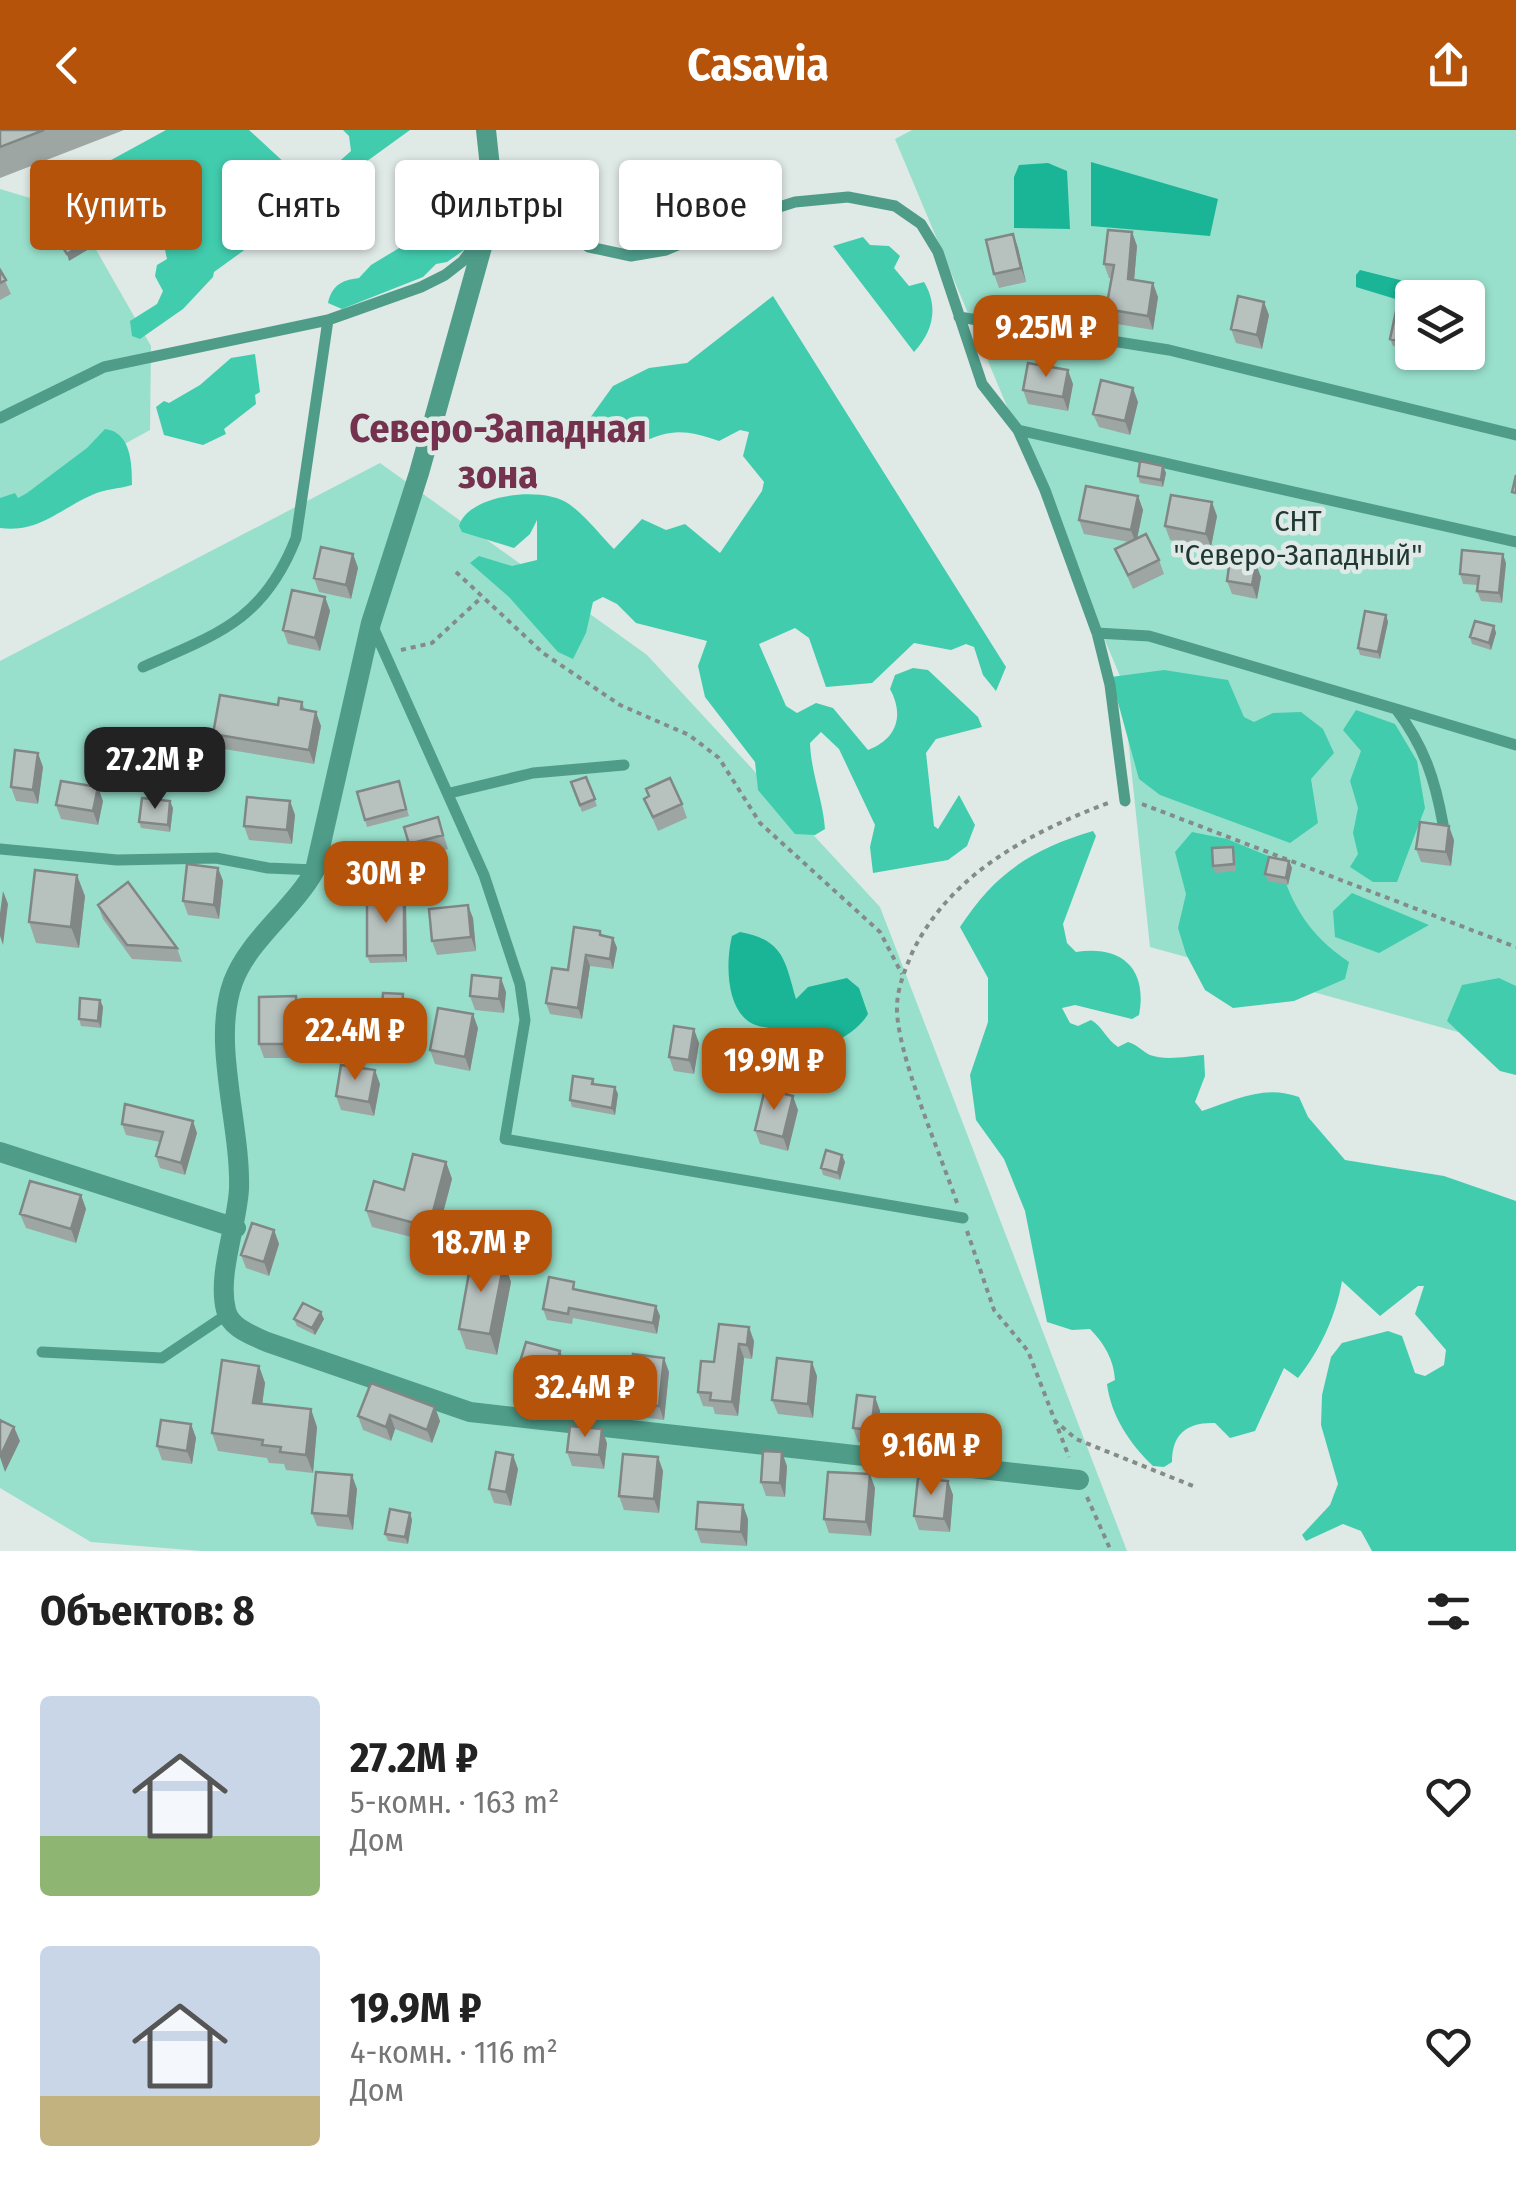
<!DOCTYPE html>
<html lang="ru">
<meta charset="utf-8">
<style>
body{margin:0;font-family:"Fira Sans Condensed",sans-serif;background:#f6f6f6;color:#222;height:100vh;display:flex;flex-direction:column;font-size:38px;white-space:nowrap}
*{box-sizing:border-box;margin:0}
p{font-size:32px;color:#767676}
.icon{flex:none;width:55px;height:55px;fill:none;stroke:currentColor;stroke-width:2;stroke-linecap:round;stroke-linejoin:round}
.map{position:relative;height:1421px;overflow:hidden}
.panel{display:flex;flex-direction:column;background:#fff;flex:1}
.panel>*{flex:none}
.guide{position:absolute;left:30px;top:30px;width:1000px;height:90px;display:flex;gap:20px}
.controls{position:absolute;left:1395px;top:150px;display:grid;gap:20px}
.controls a{display:grid;place-items:center;width:90px;height:90px;border-radius:10px;background:#fff;box-shadow:0 2px 8px #0004;font-size:50px}
.price{position:absolute;translate:-50% -85px;padding:0 22px;border-radius:20px;background:#b45309;color:#fff;font-size:32px;line-height:65px;filter:drop-shadow(0 2px 5px #0008)}
.price::after{content:'';position:absolute;left:50%;top:60px;width:30px;height:22px;margin-left:-15px;background:inherit;clip-path:polygon(0 0,100% 0,50% 100%)}
.price.on{background:#222;color:#fff}
ul{padding:0;list-style:none}
li{display:flex;align-items:center;gap:30px;height:250px;padding:0 40px}
li span{display:grid;place-items:center;flex:none;width:280px;height:200px;border-radius:10px;color:#555}
li>.icon{margin-inline-start:auto}
span .icon{width:120px;height:120px;fill:#fffc;stroke-width:1}
li b{font-size:42px}
h2{display:flex;justify-content:space-between;align-items:center;height:120px;padding:0 40px;font-size:42px}
.tag{padding:0 35px;border-radius:10px;background:#fff;box-shadow:0 2px 8px #0004;font-size:35px;line-height:90px}
.tag.on{background:#b45309;color:#fff}
header{display:flex;justify-content:space-between;align-items:center;height:130px;padding:0 40px;background:#b45309;color:#fff;font-size:45px;font-weight:700}
.map>svg:first-child{display:block}
.green{fill:#98e0cc;fill-rule:evenodd}
.forest{fill:#41ccae}
.water{fill:#1ab597}
.lines{fill:none;stroke-linecap:round;stroke-linejoin:round}
.path{stroke:#848b89;stroke-width:4;stroke-dasharray:5 5;stroke-linecap:butt}
.lane{stroke:#4f9d89;stroke-width:11}
.street{stroke:#4f9d89;stroke-width:20}
.wall{fill:#9da6a3}
.shaded-wall{fill:#808785}
.building{fill:#b7c1be;stroke:#808785;stroke-width:2.5}
.labels{text-anchor:middle;dominant-baseline:central;stroke-width:9;stroke-linejoin:round;paint-order:stroke}
.park-label{font-size:30px;fill:#213832;stroke:#dfe9e6}
.district-label{font-size:40px;font-weight:bold;fill:#75324f;stroke:#dfe9e6}
</style>
<header><svg class="icon" aria-label="back" viewBox="0 0 24 24"><path d="M15 5l-7 7 7 7"/></svg>Casavia<svg class="icon" aria-label="share" viewBox="0 0 24 24"><path d="M12 15V3M7 8l5-5 5 5M5 13v7h14v-7"/></svg></header>
<div class="map">
<svg width="1516" height="1421" viewBox="0 0 1516 1421">
<rect width="100%" height="100%" fill="#dfe9e6"/>
<path class="green" d="M912,0h604v918l-366,-101 -28,-266 -227,-542zM1412,168h56v54h-56z
M0,59l74,22 77,135 -1,84 -150,82z
M380,333l267,192 233,252 247,644h-926l-110,-9 -91,-54v-827z"/>
<path class="forest" d="M166,0h83l52,48 19,8 3,-10 28,-25 -2,-15 -6,-6h67l-196,142 -1,5 -30,32 -43,30 -8,-3 -2,-15 27,-17 6,-13 -8,-15 2,-11 10,-6 -2,-9 -31,-36 -19,2 -48,24 -5,-21 5,-30 35,-24z
M471,78l5,12 -1,18 -11,12 -17,12 -11,2 -13,13 -81,32 -14,-6c4,-18 14,-23 31,-25l12,-13 48,-29 8,1c12,-15 28,-10 40,-22v-6z
M863,107l7,8 19,1 11,10 -6,12 15,18 15,-4c15,25 9,50 -10,70l-81,-106z
M773,166l233,371 -10,24 -13,-16 -9,-28 -8,-3 -15,6 -37,-7 -42,40 -46,4 -17,-49 -14,-10 -36,16 27,62 11,7 19,-10 17,5 35,42c30,-11 36,-36 22,-61l5,-14 18,-7 15,2 50,47 4,10 -46,12 -10,14 8,73 4,3 21,-34 16,30 -8,21 -19,14 -75,13 -3,-26 5,-22 -36,-76 -18,-17 -11,11c1,30 13,57 15,86l-10,6 -20,-1 -37,-44 -3,-28 -50,-65 -7,-31 9,-25 -71,-18 -19,-19 -14,-7 -10,5 -7,31 -13,26 -15,-7 -49,-55 -39,-34 9,-7 33,10 25,-6v-40l-7,14 -16,14 -52,-16 -3,-6c10,-33 85,-40 110,-22 17,12 31,31 45,45l28,-30 24,11 19,-6 35,29 42,-62 2,-9 -21,-26 6,-24 -9,-2 -21,11c-33,-11 -48,-13 -79,3l-16,-12 -19,2 -15,-16 23,-32 36,-18 38,-5z
M255,224l5,38 -5,3 1,9 -32,25 2,5 -23,11 -39,-10 -8,-28 8,-6 5,2 31,-18 31,-27z
M105,299c26,3 27,34 27,56 -13,4 -28,4 -40,10 -34,15 -53,38 -92,33v-30l15,-5 3,5 9,-5 60,-45z
M1164,540l64,10 16,37 10,5 19,-9 28,-1 22,17 11,24 -23,26 7,44 -28,20 -130,-48 -21,-16 -28,-102z
M1356,580l39,14 22,37 8,47 -28,74h-24l-23,-15 8,-13 -5,-21 5,-25 -8,-27 11,-30 -18,-21z
M1093,701l3,5 -33,88 4,19 9,9c45,-7 72,16 63,63l-7,4 -57,-14 -13,3 8,15 8,3 13,-6c12,7 15,19 27,27l10,-5c10,3 14,9 22,13 16,6 38,1 54,0l1,21 -10,26 7,9c32,-11 63,-27 97,-14l9,20 37,43 99,16 72,25v350h-144l-11,-20 -18,-7 -37,17 -4,-6 28,-30 8,-21 -17,-59 1,-30 9,-38 11,-14 46,-12 14,5 13,37 10,3 19,-11 2,-15 -31,-36 9,-28h-6l-38,30 -38,-35c-6,35 -22,69 -44,97l-14,-10 -29,63 -25,7 -15,-15c-28,-1 -43,11 -43,39l-8,5 -11,-1c-23,-22 -42,-50 -46,-82l8,-4c-1,-20 -11,-37 -25,-51l-18,1 -25,-8 -22,-111 -21,-52 -28,-39 -6,-45 18,-53v-44l-28,-51c35,-54 72,-78 133,-96z
M1192,702l35,7 51,21c14,46 30,74 71,102l-4,17 -51,22 -61,7 -28,-18 -19,-36 -8,-26 8,-34 -11,-42z
M1352,763l77,32 -50,28 -44,-16 -2,-26z
M1499,848l17,8v89l-16,-4 -53,-50 15,-36z"/>
<path class="water" d="M1091,32l127,37 -8,37 -119,-10z
M1048,33l19,8 3,58 -56,-1v-51l5,-12z
M1360,140l40,10 12,7 10,-6 16,16 -26,1v6l-56,-17v-12z
M740,802c44,8 45,29 56,67l12,-12 39,-9 12,10 9,26c-11,19 -45,40 -67,28 -5,-2 -8,-7 -12,-9 -12,-6 -27,-4 -38,-10 -26,-15 -25,-63 -19,-87z"/>
<g class="lines">
<path class="path" d="M456,442l87,81 77,52 69,30 30,23 41,65 120,109 22,42
M401,520l31,-7 50,-46
M1142,674l374,143
M957,1073c-16,-48 -62,-152 -60,-198 1,-19 8,-35 15,-52 38,-79 117,-120 196,-150
M967,1101l27,79 34,41 41,106
M1054,1290l22,19 117,47
M1087,1367l24,54"/>
<path class="lane" d="M489,57l100,60 42,9 35,-6 69,-29 60,-19 53,-5 47,9 26,18 17,28 44,132 36,46 27,60 52,143 13,52 15,116
M959,187l210,33 347,85
M0,288l104,-51 224,-47 93,-33 24,-12 18,-14 15,-20
M1018,300l498,112
M373,497l111,248 36,109 5,36 -20,119 458,79
M1097,503l52,3 247,73c28,37 39,70 47,115
M143,537c75,-33 121,-47 153,-129l32,-218
M1396,579l120,36
M450,663l83,-20 91,-8
M0,719l117,11 99,-2 52,10 47,2
M42,1222l120,6 64,-43"/>
<path class="street" d="M486,0l4,37 -3,62 -68,244 -48,150 -56,247c-22,40 -66,69 -82,112 -22,61 8,142 6,207 -2,37 -22,86 -13,121 4,18 26,25 41,32l203,70 609,68
M0,1022l236,76"/>
</g>
<path class="wall" d="M0,0h124l-124,48z
M1132,102l5,14 -3,34 24,17 -5,33 -42,-7 -5,-14 5,-31h-2l-5,-14z
M1013,104l5,14 8,34 -27,6 -5,-14z
M0,140l11,24 -11,6z
M1412,175v45l-19,-4 -3,-7z
M1269,185l-7,34 -26,-6 -5,-14z
M1073,254l-5,27 -40,-7 -5,-14z
M1138,272l-8,33 -31,-8 -6,-13z
M1163,336l3,7 -3,14 -23,-4 -2,-7z
M1138,366l5,14 -6,28 22,22 5,14 -31,15 -18,-40 14,-7 -45,-8 -5,-14z
M1217,386l-6,31 -41,-7 -5,-14z
M353,424l5,14 -7,31 -32,-7 -5,-14z
M1506,433l-4,40 -21,-2 -4,-10 1,-6 -15,-1 -3,-10z
M1261,447l-4,22 -25,-5 -5,-13z
M325,467l5,14 -10,40 -32,-7 -5,-14z
M1386,485l2,7 -8,37 -20,-4 -2,-7z
M1494,496l2,7 -5,17 -19,-6 -2,-7z
M302,572l3,8 16,16 -7,38 -96,-16 -5,-14 65,-29z
M43,637l-5,37 -22,-3 -5,-14z
M586,647l11,29 -15,6 -11,-30z
M399,651l10,35 -42,11 -2,-7z
M644,669l38,5 5,14 -29,13z
M103,671l-5,24 -37,-6 -5,-14z
M290,671l5,14 -3,29 -43,-4 -5,-14z
M173,678l-3,24 -29,-4 -2,-6z
M438,687l10,32 -34,9 -5,-14z
M1454,710l-3,26 -30,-4 -5,-13z
M1235,724l1,17 -21,2 -2,-7z
M1289,731l3,7 -4,17 -20,-4 -3,-7z
M218,738l5,13 -4,38 -31,-4 -5,-14z
M85,766l-6,52 -43,-5 -7,-21z
M404,767l2,7 1,58 -37,1 -3,-7z
M98,775l79,43 5,14 -50,-3 -29,-40z
M473,788l3,33 -39,4 -5,-14z
M602,806l11,2 4,10 -4,21 -23,-3 -8,53 -32,-5 -4,-11 22,-33z
M506,862l-2,21 -29,-3 -5,-14z
M403,864l5,14 -4,51 -20,-2 -5,-14z
M296,866l5,14 1,48h-38l-5,-14z
M100,870l3,7 -2,21 -20,-2 -2,-7z
M478,898l-8,43 -35,-7 -5,-14z
M699,913l-5,31 -20,-3 -5,-14z
M593,949l2,5 23,10 -3,21 -43,-8 -2,-7z
M380,954l-6,32 -33,-6 -5,-14z
M798,980l-10,41 -28,-7 -5,-14z
M122,994l75,9 -12,42 -25,-7 -4,-12 4,-14 -34,-7z
M446,1032l6,17 -17,64 -63,-16 -6,-17 38,-20z
M845,1032l-5,18 -17,-5 -2,-7z
M81,1065l5,14 -10,34 -50,-15 -6,-14z
M274,1100l5,14 -10,32 -23,-8 -5,-13z
M504,1132l7,20 -14,73 -31,-6 -7,-20z
M577,1160l83,26 -3,18 -84,-16 -1,6 -25,-4 -4,-11z
M294,1189h30l-9,16 -18,-9z
M719,1194l35,17 -2,18 -8,-1 -6,58 -23,-2 -2,-7 -10,-1 -5,-14 16,-30z
M565,1235l-9,34 -34,-10 -6,-14z
M259,1236l6,17 -3,21 55,23 -4,46 -27,-3 -2,-6 -15,-1 -2,-5 -49,-7 -6,-18z
M669,1242l-5,48 -31,-4 -5,-14z
M817,1246l-4,42 -35,-4 -6,-14z
M371,1253l69,38 -8,22 -37,-14 -4,12 -28,-11 -5,-14z
M875,1267l5,14 -4,33 -18,-2 -5,-14z
M191,1294l5,14 -4,26 -30,-4 -5,-14z
M607,1313l-3,26 -32,-3 -5,-14z
M658,1327l5,14 -4,42 -35,-3 -5,-14z
M787,1336l-2,31 -19,-1 -5,-14z
M518,1339l-7,37 -17,-3 -5,-14z
M948,1351l5,14 -3,37 -31,-2 -5,-14z
M875,1358l-4,48 -42,-3 -5,-14z
M357,1359l-4,41 -36,-4 -5,-13z
M410,1383l2,7 -4,24 -20,-3 -3,-7z
M748,1389l-1,27 -46,-3 -5,-14z"/>
<path class="shaded-wall" d="M1132,102l5,14 -4,47 -5,-14z
M1013,104l5,14 8,34 -5,-14z
M86,112l3,7 -20,12 -2,-7z
M1153,153l5,14 -5,33 -5,-14z
M1264,172l5,13 -7,34 -5,-14z
M1068,240l5,14 -5,27 -5,-14z
M1133,258l5,14 -8,33 -5,-14z
M1163,336l3,7 -3,14 -2,-7z
M1138,366l5,14 -7,34 -5,-14z
M1212,372l5,14 -6,31 -5,-13z
M353,424l5,14 -7,31 -5,-14z
M1503,424l3,9 -4,40 -3,-10z
M1256,434l5,13 -4,22 -5,-14z
M325,467l5,14 -10,40 -5,-13z
M1386,485l2,7 -8,37 -2,-7z
M1494,496l2,7 -5,17 -2,-7z
M316,582l5,14 -7,38 -5,-14z
M38,623l5,14 -5,37 -5,-14z
M98,657l5,14 -5,24 -5,-14z
M170,671l3,7 -3,24 -2,-7z
M290,671l5,14 -3,29 -5,-14z
M1449,696l5,14 -3,26 -5,-14z
M1289,731l3,7 -4,17 -2,-7z
M218,738l5,13 -4,38 -5,-14z
M77,745l8,21 -6,52 -8,-21z
M3,761l5,13 -5,41 -3,-9v-23z
M404,767l2,7 1,58 -3,-7z
M468,775l5,13 3,33 -5,-14z
M613,808l4,10 -4,21 -3,-10z
M586,825l4,11 -8,53 -4,-11z
M501,848l5,14 -2,21 -5,-14z
M403,864l5,14 -4,51 -5,-14z
M296,866l5,14 1,48 -5,-14z
M100,870l3,7 -2,21 -3,-7z
M473,884l5,14 -8,43 -5,-14z
M694,899l5,14 -5,31 -5,-14z
M375,940l5,14 -6,32 -5,-14z
M615,957l3,7 -3,21 -3,-7z
M793,966l5,14 -10,41 -5,-14z
M193,991l4,12 -12,42 -4,-12z
M842,1025l3,7 -5,18 -2,-7z
M446,1032l6,17 -17,64 -6,-16z
M81,1065l5,14 -10,34 -5,-14z
M274,1100l5,14 -10,32 -5,-14z
M504,1132l7,20 -14,73 -7,-21z
M656,1176l4,10 -3,18 -4,-11z
M321,1182l3,7 -9,16 -3,-7z
M749,1197l5,14 -2,18 -5,-14z
M739,1214l5,14 -6,58 -6,-14z
M560,1221l5,14 -9,34 -6,-14z
M664,1228l5,14 -5,48 -5,-14z
M812,1232l5,14 -4,42 -5,-14z
M259,1236l6,17 -5,38 -7,-18z
M875,1267l5,14 -4,33 -5,-14z
M435,1277l5,14 -8,22 -5,-13z
M311,1279l6,18 -4,46 -7,-18z
M390,1285l5,14 -4,12 -5,-14z
M191,1294l5,14 -4,26 -5,-13z
M14,1297l6,14 -15,31 -5,-15z
M602,1299l5,14 -3,26 -5,-14z
M782,1322l5,14 -2,31 -5,-14z
M513,1325l5,14 -7,37 -5,-14z
M658,1327l5,14 -4,42 -5,-14z
M870,1344l5,14 -4,48 -5,-14z
M352,1345l5,14 -4,41 -5,-14z
M948,1351l5,14 -3,37 -6,-13z
M743,1375l5,14 -1,27 -6,-14z
M410,1383l2,7 -4,24 -3,-7z"/>
<path class="building" d="M0,0h44l-44,17z
M76,95l10,17 -19,12 -11,-17z
M1108,100l24,2 -4,47 25,4 -5,33 -42,-7 8,-44 -10,-1z
M1013,104l8,34 -27,6 -8,-34z
M0,140l6,10 -6,3z
M1238,166l26,6 -7,33 -26,-6z
M1398,172l14,3v39l-22,-5z
M1028,233l40,7 -5,27 -40,-7z
M1101,250l32,8 -8,33 -32,-7z
M1140,331l23,5 -2,14 -23,-4z
M1516,345v18l-4,-1z
M1086,356l52,10 -7,34 -52,-10z
M1171,365l41,7 -6,32 -41,-8z
M1146,404l13,26 -31,15 -13,-26z
M321,417l32,7 -7,31 -32,-7z
M1462,420l41,4 -4,39 -22,-2 2,-15 -19,-2z
M1230,429l26,5 -4,21 -25,-4z
M292,460l33,7 -10,41 -32,-8z
M1365,481l21,4 -8,37 -20,-4z
M1475,491l19,5 -5,17 -19,-6z
M220,565l58,10 1,-7 23,4 -1,7 15,3 -7,38 -96,-16z
M15,620l23,3 -5,37 -22,-3z
M586,647l9,22 -15,6 -9,-23z
M670,648l12,26 -29,13 -9,-18 5,-3 -3,-7z
M61,651l37,6 -5,24 -37,-6z
M399,651l7,28 -41,11 -8,-28z
M247,667l43,4 -3,29 -43,-4z
M142,668l28,3 -2,24 -29,-3z
M438,687l5,18 -34,9 -5,-17z
M1420,692l29,4 -3,26 -30,-3z
M1233,717l1,17 -21,2 -1,-18z
M1269,727l20,4 -3,17 -21,-4z
M187,734l31,4 -4,37 -31,-4z
M35,740l42,5 -6,52 -42,-5z
M128,752l49,66 -50,-3 -29,-40z
M404,767v58l-37,1v-58z
M468,775l3,32 -39,4 -3,-32z
M574,797l26,4v4l13,3 -3,21 -24,-4 -8,53 -32,-5 6,-35 16,2z
M472,845l29,3 -2,21 -29,-3z
M383,863l20,1 -4,51 -20,-2z
M296,866l1,48h-38v-47z
M80,868l20,2 -2,21 -19,-2z
M438,878l35,6 -8,43 -35,-7z
M674,896l20,3 -5,31 -20,-3z
M341,935l34,5 -6,32 -33,-6z
M573,946l20,3 -1,5 23,3 -3,21 -42,-8z
M765,959l28,7 -10,41 -28,-7z
M125,974l68,17 -12,42 -25,-7 7,-24 -41,-8z
M826,1020l16,5 -4,18 -17,-5z
M413,1024l33,8 -17,65 -63,-17 8,-29 30,9z
M30,1051l51,14 -10,34 -51,-15z
M252,1093l22,7 -10,32 -23,-7z
M472,1126l32,6 -14,72 -31,-5z
M549,1147l25,5 -1,7 83,17 -3,17 -84,-15 -1,6 -25,-5z
M303,1173l18,9 -9,16 -18,-9z
M719,1194l30,3 -2,18 -8,-1 -7,58 -22,-2 1,-7 -13,-1 3,-31 13,1z
M526,1212l34,9 -10,34 -34,-10z
M633,1224l31,4 -5,48 -31,-4z
M777,1228l35,4 -4,42 -36,-4z
M222,1230l37,6 -6,37 58,6 -5,46 -26,-3 1,-5 -19,-2 1,-5 -51,-7z
M371,1253l64,24 -8,23 -37,-15 -4,12 -28,-11z
M857,1265l18,2 -4,33 -18,-2z
M0,1290l14,7 -14,30z
M161,1290l30,4 -4,27 -30,-5z
M570,1296l32,3 -3,26 -32,-3z
M763,1321l19,1 -2,31 -19,-1z
M496,1322l17,3 -7,37 -17,-3z
M623,1324l35,3 -4,42 -35,-3z
M316,1342l36,3 -4,41 -36,-3z
M828,1342l42,2 -4,48 -42,-3z
M918,1348l30,3 -4,38 -30,-3z
M698,1372l45,3 -2,27 -45,-3z
M390,1379l20,4 -5,24 -20,-3z"/>
<g class="labels">
<g class="park-label">
<text x="1298" y="391">СНТ<tspan x="1298" dy="34">"Северо-Западный"</tspan></text>
</g>
<g class="district-label">
<text x="498" y="299">Северо-Западная<tspan x="498" dy="46">зона</tspan></text>
</g>
</g>
</svg>
<div class="controls">
<a><svg class="icon" aria-label="layers" viewBox="0 0 24 24"><path d="M12 4l9 5-9 5-9-5zM3 14l9 5 9-5"/></svg></a>
</div>
<b class="price" style="left:1046px;top:250px">9.25M ₽</b>
<b class="price on" style="left:155px;top:682px">27.2M ₽</b>
<b class="price" style="left:386px;top:796px">30M ₽</b>
<b class="price" style="left:355px;top:953px">22.4M ₽</b>
<b class="price" style="left:774px;top:983px">19.9M ₽</b>
<b class="price" style="left:481px;top:1165px">18.7M ₽</b>
<b class="price" style="left:585px;top:1310px">32.4M ₽</b>
<b class="price" style="left:931px;top:1368px">9.16M ₽</b>
<div class="guide">
<a class="tag on">Купить</a>
<a class="tag">Снять</a>
<a class="tag">Фильтры</a>
<a class="tag">Новое</a>
</div>
</div>
<section class="panel">
<h2>Объектов: 8<svg class="icon" aria-label="filters" viewBox="0 0 24 24"><path d="M4 7h16M4 17h16"/><circle cx="9" cy="7" r="2"/><circle cx="15" cy="17" r="2"/></svg></h2>
<ul>
<li><span style="background:linear-gradient(#c9d6e8 70%,#8fb573 0)"><svg class="icon" aria-label="home" viewBox="0 0 24 24"><path d="M3 11l9-7 9 7M6 9v11h12V9"/></svg></span><div><b>27.2M ₽</b><p>5-комн. · 163 m²</p><p>Дом</p></div><svg class="icon" aria-label="heart" viewBox="0 0 24 24"><path d="M12 20l-8-8c-3-5 5-10 8-4 3-6 11-1 8 4z"/></svg></li>
<li><span style="background:linear-gradient(#c9d6e8 75%,#c2b280 0)"><svg class="icon" aria-label="home" viewBox="0 0 24 24"><path d="M3 11l9-7 9 7M6 9v11h12V9"/></svg></span><div><b>19.9M ₽</b><p>4-комн. · 116 m²</p><p>Дом</p></div><svg class="icon" aria-label="heart" viewBox="0 0 24 24"><path d="M12 20l-8-8c-3-5 5-10 8-4 3-6 11-1 8 4z"/></svg></li>
</ul>
</section>
